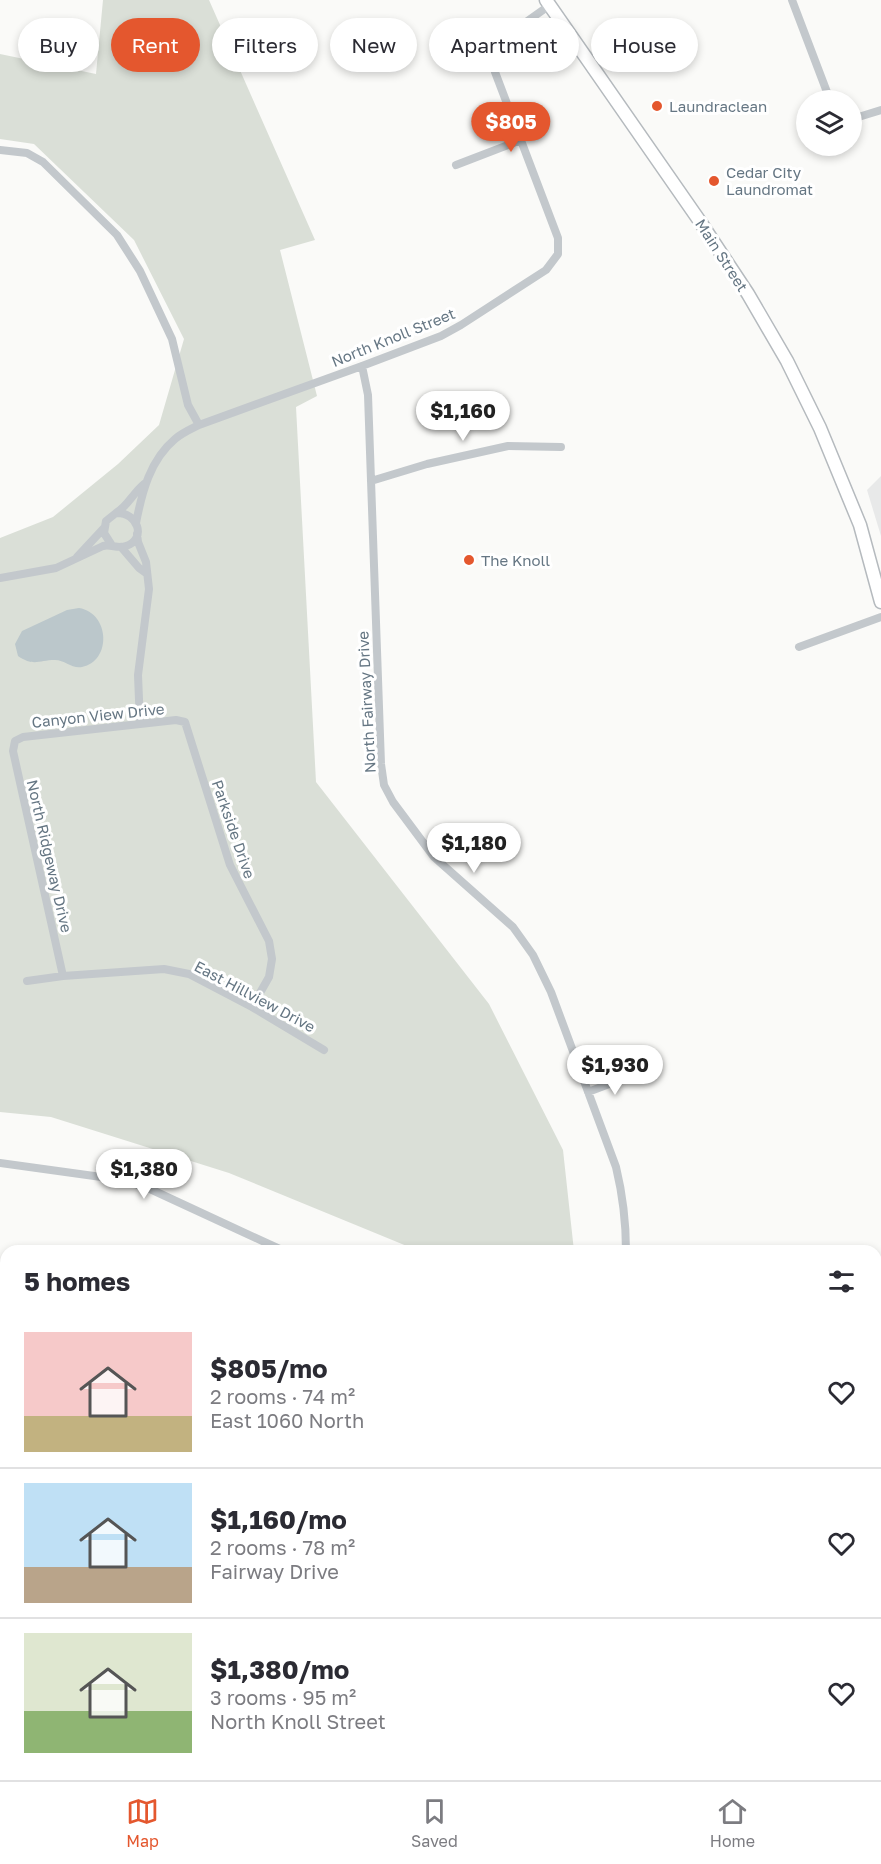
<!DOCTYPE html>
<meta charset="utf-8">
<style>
body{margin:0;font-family:"Golos Text",sans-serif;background:#f7f7f7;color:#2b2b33;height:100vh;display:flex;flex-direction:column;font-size:22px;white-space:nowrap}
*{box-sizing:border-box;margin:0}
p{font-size:20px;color:#7c7c81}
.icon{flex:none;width:33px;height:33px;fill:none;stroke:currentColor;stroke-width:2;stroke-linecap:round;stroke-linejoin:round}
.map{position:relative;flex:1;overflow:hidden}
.panel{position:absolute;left:0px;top:1245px;width:882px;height:536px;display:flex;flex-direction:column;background:#fff;border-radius:18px 18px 0 0;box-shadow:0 3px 9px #0003}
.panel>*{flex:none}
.top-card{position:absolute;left:18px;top:18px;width:846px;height:54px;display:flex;gap:12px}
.controls{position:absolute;left:796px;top:90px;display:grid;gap:12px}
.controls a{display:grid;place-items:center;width:66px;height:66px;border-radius:50%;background:#fff;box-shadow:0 3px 9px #0003;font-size:30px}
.price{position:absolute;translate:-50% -51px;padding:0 14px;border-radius:21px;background:#fff;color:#222;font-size:20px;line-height:39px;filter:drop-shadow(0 2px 3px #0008)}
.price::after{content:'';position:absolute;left:50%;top:36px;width:18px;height:14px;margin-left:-9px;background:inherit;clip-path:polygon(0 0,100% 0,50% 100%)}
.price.on{background:#e4572e;color:#fff}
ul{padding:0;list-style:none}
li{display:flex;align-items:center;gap:18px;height:150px;padding:0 24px}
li+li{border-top:2px solid #e1e1e2}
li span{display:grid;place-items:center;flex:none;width:168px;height:120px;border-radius:0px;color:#555}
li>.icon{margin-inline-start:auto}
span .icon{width:72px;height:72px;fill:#fffc;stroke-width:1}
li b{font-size:26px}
h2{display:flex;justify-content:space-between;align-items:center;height:72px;padding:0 24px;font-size:26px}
.pill{padding:0 21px;border-radius:27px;background:#fff;box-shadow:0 3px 9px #0003;font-size:21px;line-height:54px}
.pill.on{background:#e4572e;color:#fff}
.menu{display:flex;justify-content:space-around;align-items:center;height:84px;border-top:2px solid #e1e1e2;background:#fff;font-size:16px;color:#7c7c81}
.menu a{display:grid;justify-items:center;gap:3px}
.menu .on{color:#e4572e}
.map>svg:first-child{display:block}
.built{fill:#e8e9e9}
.green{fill:#dadfd7}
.water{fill:#bbc7cb}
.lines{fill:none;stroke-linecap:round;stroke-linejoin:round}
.primary-casing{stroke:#b5babe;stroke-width:15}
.minor{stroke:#c3c8cc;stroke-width:8}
.primary{stroke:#fff;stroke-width:12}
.poi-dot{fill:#e4572e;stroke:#fff;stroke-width:2}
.labels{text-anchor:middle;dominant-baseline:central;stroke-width:6;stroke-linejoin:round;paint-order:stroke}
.poi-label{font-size:15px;fill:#657683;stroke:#fff;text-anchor:start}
.street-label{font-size:15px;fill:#657683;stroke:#fff}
</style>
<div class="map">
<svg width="881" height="1780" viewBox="0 0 881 1780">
<rect width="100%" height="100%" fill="#fafaf8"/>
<path class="built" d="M881,476v60l-14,-46z"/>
<path class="green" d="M103,0h106l106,240 -35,10 37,146 -21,11 20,375 173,222 74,146 11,101h-155l-190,-78 -178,-56 -51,-5v-574l53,-21 65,-53 41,-39 25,-86 -50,-99 -100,-96 -34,-5v-85l96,20z"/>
<path class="water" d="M79,608c31,5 33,53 3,59 -10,2 -17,-7 -27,-7 -16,0 -21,7 -37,-4l-3,-12 7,-13 45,-21z"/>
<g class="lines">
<g class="primary-casing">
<path id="primary" d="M546,0l155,223 47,71 39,67 33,67 40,97 21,77"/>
</g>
<path class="minor" d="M792,0l38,100
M852,119l29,-9
M0,150l27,3 16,9 74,73 23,36 32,68 16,66 11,20
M456,165l65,-25
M362,366l6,29 13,369 3,21 9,17 41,55 79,70 20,28 18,37 65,175c7,29 10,55 10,84
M371,481l56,-17 81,-18 53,1
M116,513c12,-7 17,-20 28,-29
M136,523c6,-31 14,-63 39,-84 7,-6 16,-10 24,-14l163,-59 79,-30 20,-11 85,-55 12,-16v-16l-63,-166 -1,-21 11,-14 45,-32
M137,534l1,8 8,20 3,27 -11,86 2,49
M121,547l18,21 7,5
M77,557l27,-29
M0,578l56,-10 47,-22c8,-2 15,3 23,0 21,-7 12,-34 -10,-33l-10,8 -2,12 7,11
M799,647l82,-30
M63,976l-50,-225 2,-10 8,-4 153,-17 9,2 45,143 39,76 3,18 -3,18 -17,30
M27,981l36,-5 101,-7 25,5 63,33 72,43
M588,1092l45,-17
M0,1163l123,17 27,9 134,62
M876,1279l5,-2
M876,1342h5
M876,1444l5,-2
M876,1597l5,-15
M868,1774l4,6
M612,1780l1,-6
M645,1780l1,-6
M669,1780v-6
M699,1780v-6
M757,1780l1,-6
M798,1780v-6"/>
<use href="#primary" class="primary"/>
</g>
<g class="poi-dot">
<circle cx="657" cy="106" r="6"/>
<circle cx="714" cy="181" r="6"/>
<circle cx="469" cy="560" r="6"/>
</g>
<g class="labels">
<g class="poi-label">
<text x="669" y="106">Laundraclean</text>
<text x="726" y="172">Cedar City<tspan x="726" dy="17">Laundromat</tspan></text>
<text x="481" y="560">The Knoll</text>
</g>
<g class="street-label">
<text transform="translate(722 255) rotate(57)">Main Street</text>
<text transform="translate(393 337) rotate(-22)">North Knoll Street</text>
<text transform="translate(366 702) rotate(-93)">North Fairway Drive</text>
<text transform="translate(98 715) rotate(-6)">Canyon View Drive</text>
<text transform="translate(234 829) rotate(71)">Parkside Drive</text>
<text transform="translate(50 856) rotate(77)">North Ridgeway Drive</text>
<text transform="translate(255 996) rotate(28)">East Hillview Drive</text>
</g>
</g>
</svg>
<div class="controls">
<a><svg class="icon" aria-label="layers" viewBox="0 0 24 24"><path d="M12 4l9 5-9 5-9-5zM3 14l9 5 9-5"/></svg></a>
</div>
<b class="price on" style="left:511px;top:153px">$805</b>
<b class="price" style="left:463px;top:442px">$1,160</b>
<b class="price" style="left:474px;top:874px">$1,180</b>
<b class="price" style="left:615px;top:1096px">$1,930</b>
<b class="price" style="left:144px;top:1200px">$1,380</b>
<div class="top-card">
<a class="pill">Buy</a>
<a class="pill on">Rent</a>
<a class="pill">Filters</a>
<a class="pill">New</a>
<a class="pill">Apartment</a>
<a class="pill">House</a>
</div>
<section class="panel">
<h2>5 homes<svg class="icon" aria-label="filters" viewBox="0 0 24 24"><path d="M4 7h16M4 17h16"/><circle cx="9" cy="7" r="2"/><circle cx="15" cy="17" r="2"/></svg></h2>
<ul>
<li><span style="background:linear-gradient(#f6c9c9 70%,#c2b280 0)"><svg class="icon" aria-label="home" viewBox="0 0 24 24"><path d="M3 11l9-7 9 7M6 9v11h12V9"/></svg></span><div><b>$805/mo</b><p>2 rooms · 74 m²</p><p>East 1060 North</p></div><svg class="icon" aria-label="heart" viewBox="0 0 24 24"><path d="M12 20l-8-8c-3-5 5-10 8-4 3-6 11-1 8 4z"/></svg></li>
<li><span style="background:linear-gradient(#bfe0f5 70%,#b9a48a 0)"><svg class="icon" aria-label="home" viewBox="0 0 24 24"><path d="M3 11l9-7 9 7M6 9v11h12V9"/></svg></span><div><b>$1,160/mo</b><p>2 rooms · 78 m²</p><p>Fairway Drive</p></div><svg class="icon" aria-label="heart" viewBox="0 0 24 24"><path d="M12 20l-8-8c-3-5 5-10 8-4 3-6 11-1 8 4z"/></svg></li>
<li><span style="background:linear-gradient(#dfe7d0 65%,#8fb573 0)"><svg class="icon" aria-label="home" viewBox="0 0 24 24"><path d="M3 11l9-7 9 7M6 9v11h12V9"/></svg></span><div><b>$1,380/mo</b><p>3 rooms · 95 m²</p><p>North Knoll Street</p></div><svg class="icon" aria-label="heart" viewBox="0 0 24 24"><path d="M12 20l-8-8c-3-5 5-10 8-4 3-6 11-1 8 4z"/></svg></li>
</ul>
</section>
</div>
<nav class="menu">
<a class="on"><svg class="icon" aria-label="map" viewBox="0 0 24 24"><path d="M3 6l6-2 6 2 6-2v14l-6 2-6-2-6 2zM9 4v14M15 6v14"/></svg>Map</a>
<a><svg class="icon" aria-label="saved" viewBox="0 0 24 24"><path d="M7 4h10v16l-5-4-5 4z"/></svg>Saved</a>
<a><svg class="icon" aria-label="home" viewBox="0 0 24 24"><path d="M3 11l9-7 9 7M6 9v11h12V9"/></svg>Home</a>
</nav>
